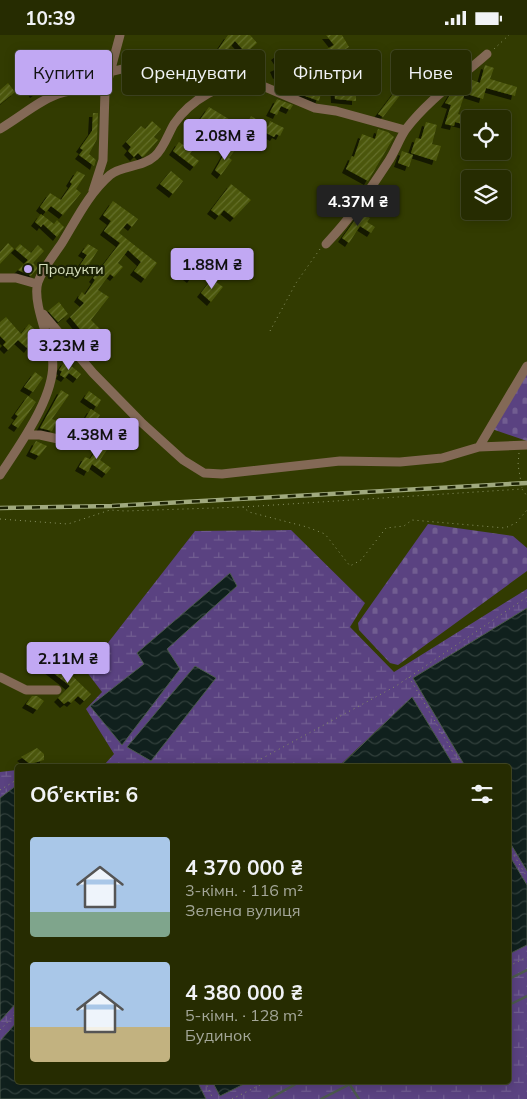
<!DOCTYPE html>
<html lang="uk">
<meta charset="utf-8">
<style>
body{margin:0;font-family:Mulish,sans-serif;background:#2e340b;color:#f1f3f6;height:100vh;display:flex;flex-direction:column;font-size:19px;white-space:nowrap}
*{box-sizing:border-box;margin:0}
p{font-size:16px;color:#a4a799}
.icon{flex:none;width:28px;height:28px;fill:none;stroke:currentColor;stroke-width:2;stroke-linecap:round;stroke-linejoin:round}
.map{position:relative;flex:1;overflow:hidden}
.drawer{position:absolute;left:15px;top:729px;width:496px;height:320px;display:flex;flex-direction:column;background:#262c01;border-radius:5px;box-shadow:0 2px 12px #0003,0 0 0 1px #424823}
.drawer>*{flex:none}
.top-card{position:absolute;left:15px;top:15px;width:498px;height:45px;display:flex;gap:10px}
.tools{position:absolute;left:461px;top:75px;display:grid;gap:10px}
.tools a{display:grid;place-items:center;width:50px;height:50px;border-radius:5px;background:#262c01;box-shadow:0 2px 12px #0003,0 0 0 1px #424823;font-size:25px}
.price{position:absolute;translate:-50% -42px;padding:0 11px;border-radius:5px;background:#c1a8f3;color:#111;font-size:16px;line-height:32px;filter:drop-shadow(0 1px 2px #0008)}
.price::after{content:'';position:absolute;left:50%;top:30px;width:15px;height:11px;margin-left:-8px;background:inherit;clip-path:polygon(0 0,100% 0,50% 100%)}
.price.on{background:#222;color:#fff}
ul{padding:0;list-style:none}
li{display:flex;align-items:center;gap:15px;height:125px;padding:0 15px}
li span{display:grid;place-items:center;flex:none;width:140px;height:100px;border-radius:5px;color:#555}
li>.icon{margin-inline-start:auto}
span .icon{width:60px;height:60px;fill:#fffc;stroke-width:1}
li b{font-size:21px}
h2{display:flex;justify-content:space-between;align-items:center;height:60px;padding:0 15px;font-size:21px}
.chip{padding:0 18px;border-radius:5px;background:#262c01;box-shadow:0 2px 12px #0003,0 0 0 1px #424823;font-size:18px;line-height:45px}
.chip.on{background:#c1a8f3;color:#111}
.status{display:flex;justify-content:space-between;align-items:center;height:35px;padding:0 25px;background:#262c01;direction:ltr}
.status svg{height:14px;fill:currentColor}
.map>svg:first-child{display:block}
.wetland{fill:url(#wetland-marsh)}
.cemetery{fill:url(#cemetery-stones)}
.water{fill:url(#water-waves);stroke:#4c5a4e}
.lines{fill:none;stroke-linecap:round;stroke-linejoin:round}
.stream{stroke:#4c5a4e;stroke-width:2.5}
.building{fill:url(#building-hatch);filter:url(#shadow)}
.path{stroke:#8a9365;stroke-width:1;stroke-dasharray:1 4;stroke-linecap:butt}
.minor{stroke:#836956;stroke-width:9}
.rail-casing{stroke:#a0a97e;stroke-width:4.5}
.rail{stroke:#1b2104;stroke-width:2.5;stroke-dasharray:8;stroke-linecap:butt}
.poi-dot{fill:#c1a8f3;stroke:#1b2104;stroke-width:2}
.labels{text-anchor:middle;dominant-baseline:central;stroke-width:4.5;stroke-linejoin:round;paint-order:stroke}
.poi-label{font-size:14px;fill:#d9e2bf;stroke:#1b2104;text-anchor:start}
</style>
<div class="status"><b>10:39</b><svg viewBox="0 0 49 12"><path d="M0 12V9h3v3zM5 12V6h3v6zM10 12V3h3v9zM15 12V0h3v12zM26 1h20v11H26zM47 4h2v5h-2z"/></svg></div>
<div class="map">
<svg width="527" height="1064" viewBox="0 0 527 1064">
<defs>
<pattern id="wetland-marsh" width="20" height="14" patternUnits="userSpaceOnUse" patternTransform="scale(1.25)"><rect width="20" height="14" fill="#5a4281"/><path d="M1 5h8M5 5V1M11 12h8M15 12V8" fill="none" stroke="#715d91"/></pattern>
<pattern id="cemetery-stones" width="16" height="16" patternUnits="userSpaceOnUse" patternTransform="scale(1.25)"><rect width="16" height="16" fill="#5a4281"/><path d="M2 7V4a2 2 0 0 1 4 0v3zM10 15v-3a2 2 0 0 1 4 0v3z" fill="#715d91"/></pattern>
<pattern id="water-waves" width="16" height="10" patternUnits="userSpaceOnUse" patternTransform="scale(1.25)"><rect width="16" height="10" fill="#10201d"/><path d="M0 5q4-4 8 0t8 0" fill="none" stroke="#32403c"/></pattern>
<pattern id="building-hatch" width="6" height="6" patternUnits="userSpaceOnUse" patternTransform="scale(1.25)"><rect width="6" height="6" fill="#4b570a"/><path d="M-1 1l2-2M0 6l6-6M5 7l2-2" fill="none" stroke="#646f2c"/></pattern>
<filter id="shadow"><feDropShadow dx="-4" dy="4" stdDeviation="0" flood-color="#0009"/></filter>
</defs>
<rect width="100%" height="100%" fill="#323b01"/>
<path class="wetland" d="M291,495l74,73 -15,24 44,45 133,-83v19l-114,70 52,88h-11l-42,-69 -73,69h-275l40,-1 10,-11 -28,-45 16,-17 -16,-21 109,-140z
M17,735v15l-17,13v-26z
M509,806l18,30v14l-18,-30z
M527,910v154h-321l-9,-18h15l8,15 30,-15h259v-127z
M17,967v20l-17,19v-20z"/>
<path class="cemetery" d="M527,338v68l-35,-12z
M428,489l85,12 14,12v23l-129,94 -8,-2 -31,-33 -1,-7z"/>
<path class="water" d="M230,538l7,13 -70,63 13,20 -58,76 -32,-39 54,-42 -7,-11z
M527,573v263l-18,-30v-75h-44l-52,-88z
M195,631l21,12 -65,83 -24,-14z
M412,662l42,69h-115h1z
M17,750v217l-17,19v-223z
M509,820l18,30v60l-18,9z
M17,987l1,59h179l9,18h-206v-58z
M212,1046h38l-30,15z"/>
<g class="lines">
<path class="stream" d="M509,944l18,-9
M509,970l18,-9
M350,1050l9,14
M269,1064l32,-18
M321,1064l35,-18"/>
</g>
<path class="building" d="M228,0h22l7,8 -11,10 -11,-12 -17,20 -5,-4z
M326,0h16l7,12 -22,13 -5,-8 12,-7z
M155,14l8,6 -8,12 -8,-6z
M285,14l5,7 3,-2 5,8 -21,13 -3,-7 7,-3 -6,-9z
M313,15l5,9 -16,9 1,-12z
M371,18l9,8 -12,11 -8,-8z
M243,24l8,8 -9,8 -22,6 8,-13 3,3z
M182,25l11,9 4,-5 10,7 -10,13 -15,-11 -4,6 -9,-6 7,-12 3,3z
M485,30l9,3 -4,11 27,8 -2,9 -29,-8 -3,11 -16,-5 5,-14 8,3z
M59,35l5,8 -12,8 -5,-8z
M302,35l12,1 -1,11 6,1 -2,9 4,1 -2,8 -33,-12 3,-13 13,3z
M38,38l9,12 -13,9 -6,-9z
M334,44l18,1 -1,14h5v7l-21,-2z
M8,48l7,9 -15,12v-14z
M400,50l5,4 -22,28 -5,-3z
M452,57l12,4 -6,18 12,3v9l-15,-4 -1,4 -9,-2 6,-19 -6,-2z
M277,64l16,6 -3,5 -9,-4 -4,9 -7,-3z
M209,72l23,14 -12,18 -6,-3 -7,10 -9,-6 9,-13 -8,-6z
M93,78h5l-1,26 -8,15 7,6 -2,6 -15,-11 4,-5 -3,-2 12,-17z
M251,81l17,10 2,-5 14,7 -4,8 -4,-2 -2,3 -27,-14z
M152,86l9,8 -7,8 4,3 -14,16 -2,1 -4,-4 -4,4 -6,-6 3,-4 -5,-5 15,-16 4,3z
M426,87l11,3 -5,19 9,2 -5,15 -25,-8 5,-15 5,1z
M378,94l10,3 6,5 -26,44 -22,-12 6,-13 2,1 8,-23 13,5z
M179,107l13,9 -2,3 9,7 -5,6 -21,-16z
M229,111l6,4 -6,8 3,2 -11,15 -6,-5z
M402,116l11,4 -4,12 -11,-4z
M77,136l8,4 -9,14 5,4 -18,22 -12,-9 -5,6 -6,-5 10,-14 11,7 11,-16 -2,-2z
M171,136l12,10 -10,13 -13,-10z
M231,149l20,16 -17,18 -10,-8 -5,6 -8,-6z
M113,166l25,18 -6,8 -5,-4 -8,10 38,30 -12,16 -11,-8 7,-9 -13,-12 -10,13 5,4 -9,10 -4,-3 -12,16 11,7 -18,23 11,11 -9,14 -23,-28 14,-14 -6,-5 4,-6 3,3 10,-15 -2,-2 27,-35 -16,-12 7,-10 -8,-6z
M360,178l10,5 -3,4 8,5 -4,6 -11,-7 -11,17 -7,-5z
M41,179l13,10 3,-4 7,7 -7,10 -14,-13 -2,3 -6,-5z
M8,208l6,6 -14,15v-12z
M20,209l11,9 7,-8 6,6 -11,12 5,5 -7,8 -13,-6 10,-10 -13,-11z
M88,209l10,6 -14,22 -6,-4 9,-13 -5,-3z
M187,224l12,9 -8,11 -12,-9z
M212,244l11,8 -12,15 -10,-9z
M59,267l9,12 -10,8 -10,-11z
M6,282l15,17 8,-10 10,9 -11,16 -10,-9 -10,10 -5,-5 3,-3 -6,-6v-14z
M65,326l16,13 -4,5 -8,-6 -4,5 -5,-3 2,-4 -3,-1z
M35,337l8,6 -10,14 -9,-5z
M61,355l8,5 -17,24 5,2 -5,10 -12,-3z
M89,356l12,9 -4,7 -13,-9z
M28,361l8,6 -18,26 -6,-4 6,-8 -3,-2z
M91,374l9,6 -8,13 -9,-6z
M36,406l11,5 -8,10 -9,-4z
M102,407l7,5 -9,13 11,8 -5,6 -14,-10 -4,8 -9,-5 6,-10 5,2z
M47,624l19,11 25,24 -7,7 -6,-5 -7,7 -3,-2 -4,3 -6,-6 12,-12 -27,-21z
M32,661h5l7,5 -7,9 -11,-6z
M37,713l7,6v6l-14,4 -9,-7z"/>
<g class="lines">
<path class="path" d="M494,14l15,-14
M270,296l26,-48 24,-34
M519,418l-1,12 4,23
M243,472l279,-18 5,7
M0,484l68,5 42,-14 15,1 118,-4 6,5 58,15 18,7 25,32 11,-6 25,-32 18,-2 8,-6 93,8 11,-5 11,-13
M409,642l52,89
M248,731l148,-80 131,-89
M0,755l18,-11
M509,812l18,30
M509,931l18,-9
M0,995l18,-19
M205,1046l8,18
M232,1064l36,-18"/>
<path class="minor" d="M110,37l20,-5 14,12 10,2 13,-15
M0,94c41,-25 53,-45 105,-38
M93,156l10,-31 2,-69 15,-56
M326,209c24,-25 43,-53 62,-82 7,-10 11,-23 18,-33 22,-29 54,-51 81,-75
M0,243h16l21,6
M43,279l50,59 48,49 42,38 21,13 18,1 118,-13 60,1 42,-4 37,-11 48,-2
M27,400h13l41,9
M479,412l48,-81
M0,440c19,-29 59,-83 52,-119 -4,-20 -20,-56 -14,-74 5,-14 16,-27 24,-39 14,-23 27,-50 48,-68 12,-10 32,-7 45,-19 9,-8 13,-22 19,-32 16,-24 49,-43 77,-43l64,27 21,3 69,19
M0,642l26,13h31"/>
<g class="rail-casing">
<path id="rail" d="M0,473l112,-2 415,-23"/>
</g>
<use href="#rail" class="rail"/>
</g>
<circle class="poi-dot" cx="28" cy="234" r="5"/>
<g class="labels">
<g class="poi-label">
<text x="38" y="234">Продукти</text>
</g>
</g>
</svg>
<div class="tools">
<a><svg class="icon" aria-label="locate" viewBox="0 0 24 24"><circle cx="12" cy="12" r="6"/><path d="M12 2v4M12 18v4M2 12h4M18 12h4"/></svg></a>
<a><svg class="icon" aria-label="layers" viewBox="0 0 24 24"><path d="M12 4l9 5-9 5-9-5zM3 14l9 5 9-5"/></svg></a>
</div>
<b class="price" style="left:225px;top:126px">2.08M ₴</b>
<b class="price on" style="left:358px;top:192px">4.37M ₴</b>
<b class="price" style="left:212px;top:255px">1.88M ₴</b>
<b class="price" style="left:69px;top:336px">3.23M ₴</b>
<b class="price" style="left:97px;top:425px">4.38M ₴</b>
<b class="price" style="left:68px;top:649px">2.11M ₴</b>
<div class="top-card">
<a class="chip on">Купити</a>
<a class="chip">Орендувати</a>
<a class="chip">Фільтри</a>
<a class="chip">Нове</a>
</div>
<section class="drawer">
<h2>Об’єктів: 6<svg class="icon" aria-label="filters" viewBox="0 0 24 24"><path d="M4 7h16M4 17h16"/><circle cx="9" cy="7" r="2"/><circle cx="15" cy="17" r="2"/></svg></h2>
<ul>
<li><span style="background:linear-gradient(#a9c7e8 75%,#7fa58c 0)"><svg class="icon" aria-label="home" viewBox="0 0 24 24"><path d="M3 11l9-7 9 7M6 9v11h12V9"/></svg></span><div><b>4 370 000 ₴</b><p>3-кімн. · 116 m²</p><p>Зелена вулиця</p></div></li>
<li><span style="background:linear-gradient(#a9c7e8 65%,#c2b280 0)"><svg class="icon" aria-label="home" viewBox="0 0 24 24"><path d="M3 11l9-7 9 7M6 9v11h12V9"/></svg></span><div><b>4 380 000 ₴</b><p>5-кімн. · 128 m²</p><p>Будинок</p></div></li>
</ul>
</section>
</div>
